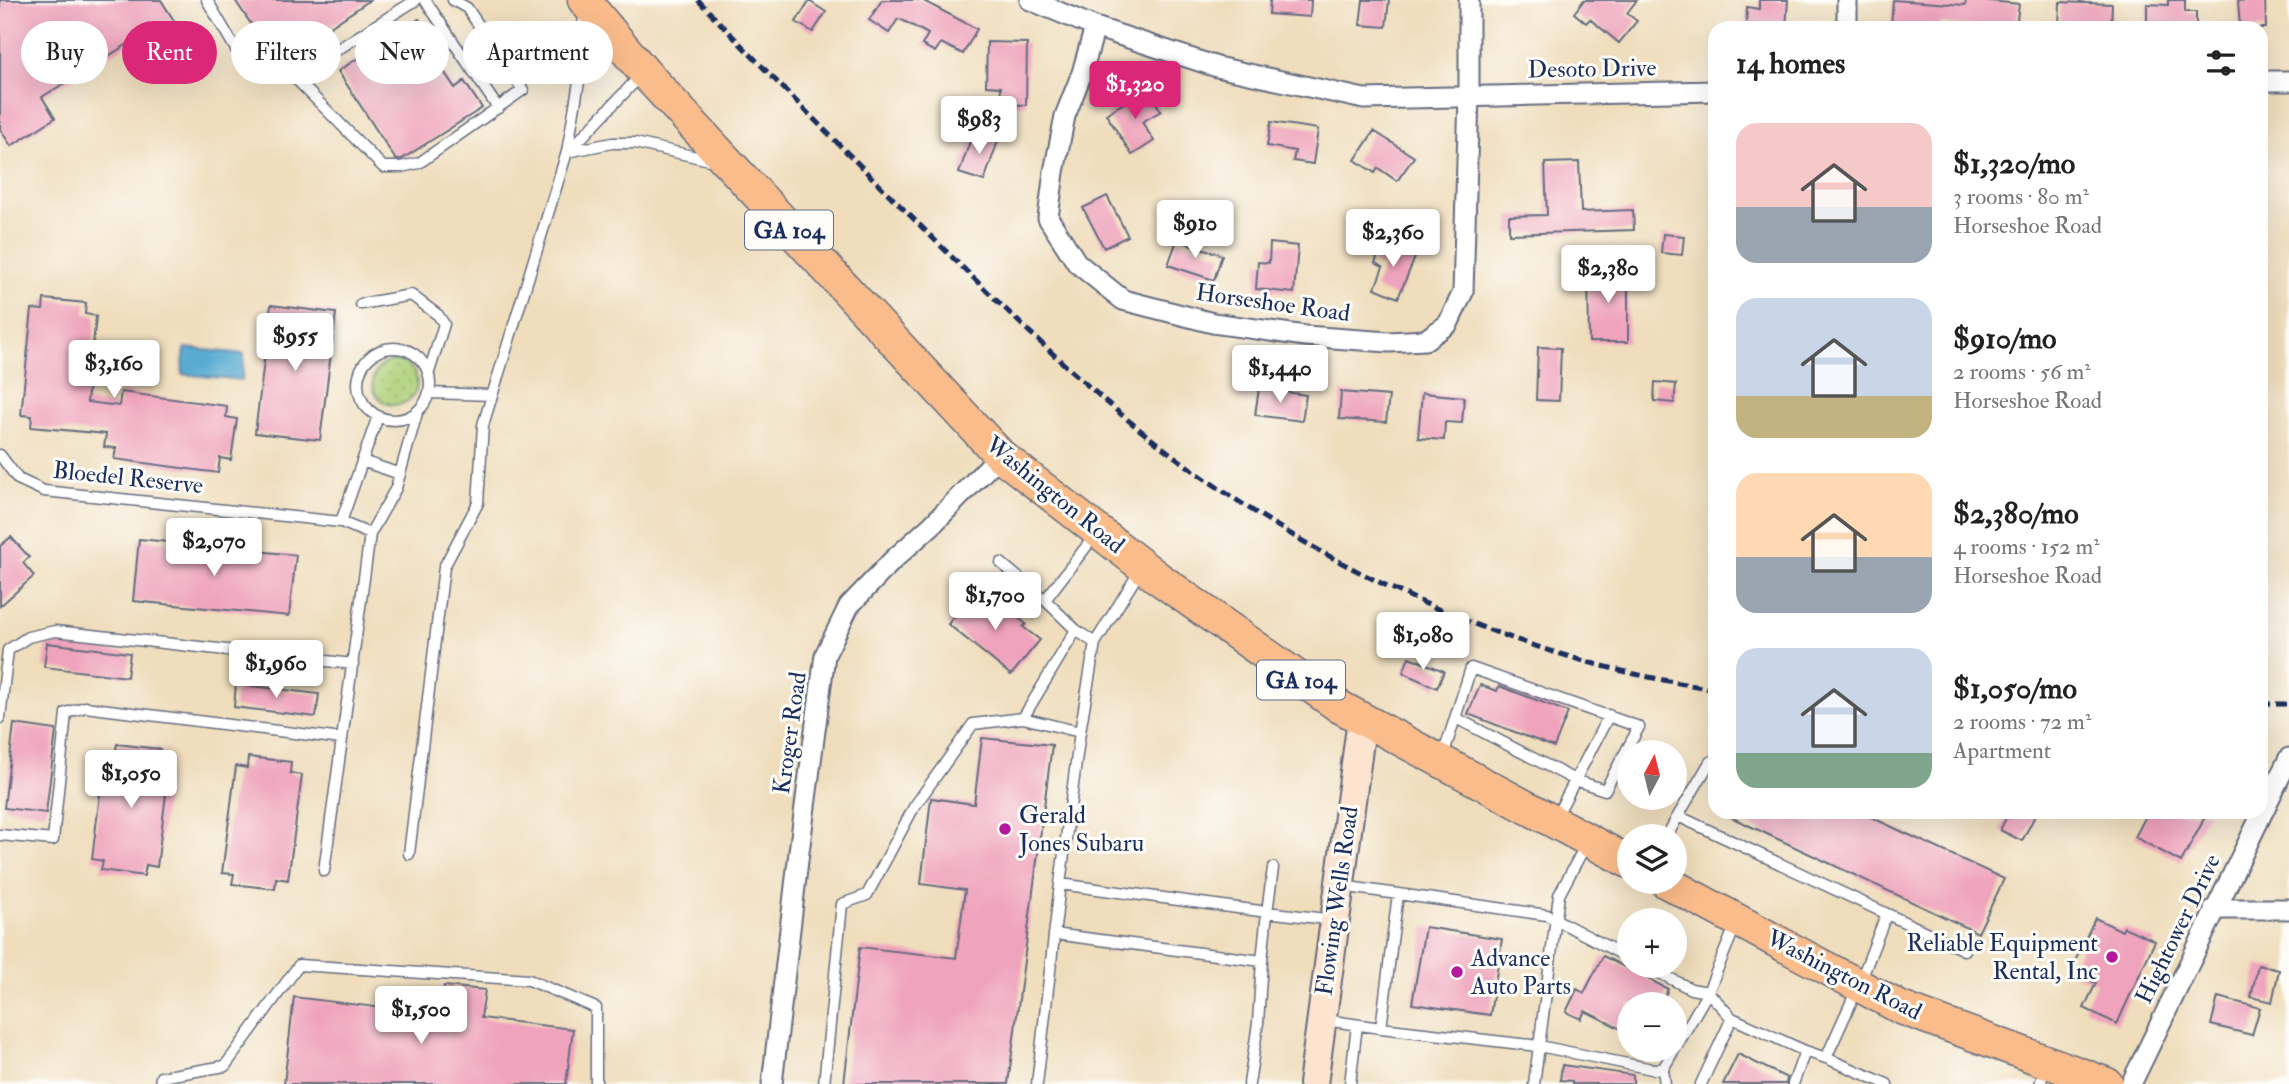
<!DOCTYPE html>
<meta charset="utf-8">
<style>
body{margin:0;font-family:"IM FELL Double Pica",serif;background:#f2f2f2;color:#222;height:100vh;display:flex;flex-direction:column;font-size:26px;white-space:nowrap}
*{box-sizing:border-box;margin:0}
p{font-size:23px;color:#767676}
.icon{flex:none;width:38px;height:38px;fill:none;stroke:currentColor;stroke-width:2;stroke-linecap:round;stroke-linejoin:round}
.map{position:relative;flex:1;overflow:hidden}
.details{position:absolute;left:1708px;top:21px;width:560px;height:798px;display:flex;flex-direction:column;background:#fff;border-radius:21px;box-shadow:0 7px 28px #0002}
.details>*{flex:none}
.banner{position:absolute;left:21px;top:21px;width:665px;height:63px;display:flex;gap:14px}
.needle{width:46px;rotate:7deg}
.fabs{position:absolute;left:1617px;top:740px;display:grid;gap:14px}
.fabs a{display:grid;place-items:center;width:70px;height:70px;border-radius:50%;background:#fff;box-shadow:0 7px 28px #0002;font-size:35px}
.price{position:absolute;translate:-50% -60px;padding:0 16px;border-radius:7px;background:#fff;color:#222;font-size:23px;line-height:46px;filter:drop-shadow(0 2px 4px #0008)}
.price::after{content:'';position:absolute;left:50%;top:42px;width:21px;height:16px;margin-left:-10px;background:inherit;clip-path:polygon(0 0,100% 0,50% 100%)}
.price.current{background:#db2777;color:#fff}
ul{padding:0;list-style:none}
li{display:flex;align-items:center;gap:21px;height:175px;padding:0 28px}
li span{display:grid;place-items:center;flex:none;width:196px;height:140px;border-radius:21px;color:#555}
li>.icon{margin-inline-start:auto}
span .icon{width:84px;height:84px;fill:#fffc;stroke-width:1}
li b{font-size:30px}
h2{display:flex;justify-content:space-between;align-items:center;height:84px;padding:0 28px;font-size:30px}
.tag{padding:0 24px;border-radius:32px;background:#fff;box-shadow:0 7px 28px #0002;font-size:24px;line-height:63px}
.tag.current{background:#db2777;color:#fff}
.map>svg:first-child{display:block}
.grass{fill:url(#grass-dots);stroke:#65806c;stroke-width:2}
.water{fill:#55a9d0;stroke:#386c97;stroke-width:2}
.building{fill:#efa3bc}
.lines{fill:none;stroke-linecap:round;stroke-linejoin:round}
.service-casing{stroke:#656c7f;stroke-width:13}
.minor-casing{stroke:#656c7f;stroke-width:23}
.secondary-casing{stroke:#656c7f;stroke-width:32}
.primary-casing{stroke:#656c7f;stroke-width:35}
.service{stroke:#fff;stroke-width:10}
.minor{stroke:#fff;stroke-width:19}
.secondary{stroke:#fde4d1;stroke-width:28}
.primary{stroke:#fabc8b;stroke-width:32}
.rail{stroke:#1b2f5e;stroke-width:5;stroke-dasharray:10 5;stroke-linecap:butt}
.poi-dot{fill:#b5179e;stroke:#fdfcf7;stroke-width:2.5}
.labels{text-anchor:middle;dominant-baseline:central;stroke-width:6;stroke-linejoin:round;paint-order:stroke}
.shield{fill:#fdfcf7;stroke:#5f6c8c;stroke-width:2}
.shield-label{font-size:23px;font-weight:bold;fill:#1b2f5e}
.street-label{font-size:24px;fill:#1b2f5e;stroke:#fdfcf7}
.poi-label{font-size:24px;fill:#1b2f5e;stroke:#fdfcf7;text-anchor:start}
</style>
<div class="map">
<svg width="2289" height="1084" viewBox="0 0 2289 1084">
<defs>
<pattern id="grass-dots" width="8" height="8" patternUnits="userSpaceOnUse" patternTransform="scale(1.75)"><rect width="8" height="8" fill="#afd179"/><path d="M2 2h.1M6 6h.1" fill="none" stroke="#96b46b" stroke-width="1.8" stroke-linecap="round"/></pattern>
</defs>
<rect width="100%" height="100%" fill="#fdfcf7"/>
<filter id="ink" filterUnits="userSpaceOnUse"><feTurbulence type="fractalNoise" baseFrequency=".0143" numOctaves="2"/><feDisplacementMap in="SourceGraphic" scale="14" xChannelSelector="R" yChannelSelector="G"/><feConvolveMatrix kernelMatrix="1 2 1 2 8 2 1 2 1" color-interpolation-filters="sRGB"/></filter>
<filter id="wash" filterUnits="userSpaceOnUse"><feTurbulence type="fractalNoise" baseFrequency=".00686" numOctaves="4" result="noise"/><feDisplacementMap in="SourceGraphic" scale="28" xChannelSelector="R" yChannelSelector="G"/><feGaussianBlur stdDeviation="1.57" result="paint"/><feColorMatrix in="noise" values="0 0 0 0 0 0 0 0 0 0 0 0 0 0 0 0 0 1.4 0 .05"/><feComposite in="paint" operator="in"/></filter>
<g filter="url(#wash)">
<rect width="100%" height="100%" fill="#efddbc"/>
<path class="grass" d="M373 383a22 22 0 1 1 44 0a22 22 0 1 1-44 0Z"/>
<path class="water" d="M185,348l59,6 -2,26 -60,-6z"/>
<g id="blocks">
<path class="building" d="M0,0h161l19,30 -44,27 -8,-13 -86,53 13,21 -44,28 -11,-17z
M235,0h135l-93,63z
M882,0h40l55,29 -14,25 -22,-11 -6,9 -13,-7 6,-11 -26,-14 -4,-1 -9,14 -20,-13z
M1270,0h41l-1,17 -41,-3z
M1363,0h26l-3,27 -26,-2z
M1584,0h53l-10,13 10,8 -18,22 -29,-24 -4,4 -12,-10z
M1759,0h29l-2,28h-40l1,-21 12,2z
M1893,0l72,5 1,-5h14l39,4 -3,24h-32l-44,-5 -1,5 -48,-2z
M2168,0h17v12h11v16h-49v-24l21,1z
M2251,0h14l1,28h-26l-2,-27z
M809,1l17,11 -13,20 -17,-10z
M2060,2l52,2 -1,24h-52z
M419,19l14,23 -6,4 28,42 9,-7 18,27 -80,51 -6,1 -58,-89z
M987,42l40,1 -1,62 -26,-1 1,-17 -15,-1z
M1147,89l14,22 -19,11 12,19 -22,14 -26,-41z
M1271,122l47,7 -5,35 -20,-3 2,-10 -28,-5z
M974,130l25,8 -15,43 -25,-8z
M1374,131l40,26 -17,24 -19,-13 -3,5 -20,-13z
M1579,162l2,50 52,-2 1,20 -125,4v-18l38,-1 -2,-52z
M1107,196l21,40 -24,12 -21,-40z
M1663,234l21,2 -2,19 -21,-2z
M1177,240l45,15 -8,25 -46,-15z
M1383,242l33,13 -18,43 -23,-10 8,-21 -8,-4z
M1270,243l28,3 -4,47 -38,-4 2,-27 11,1z
M1588,269h40v73h-39z
M44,299l42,4 -1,11 11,2 -9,86 32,4 2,-14 106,14 -1,11 11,2 -6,41 -11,-2 -2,15 -104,-14 2,-11 -12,-1 2,-13 -75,-7 1,-11 -11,-1 11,-106 11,1z
M271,305l65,8 -16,127 -65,-7z
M1538,347l23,1 -2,53 -23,-1z
M1655,382l21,2 -2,19 -20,-2z
M1259,388l47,7 -4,26 -47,-6z
M1341,392l48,4 -3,26 -47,-3z
M1422,393l42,4 -2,26 -17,-1 -1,18 -26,-2z
M11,537l18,20 -6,6 11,13 -34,30v-60z
M139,539l157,16 -7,61 -156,-15z
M975,591l16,13 4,-5 31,25 -3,3 17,13 -29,35 -63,-51z
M47,643l83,10 -3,24 -83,-10z
M1409,657l35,14 -7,17 -34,-15z
M236,684l83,10 -3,23 -82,-10z
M1480,685l17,6 2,-5 69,26 -14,35 -86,-33z
M14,724l42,6 -10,83 -42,-5z
M982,738l70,7 -44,339h-164l16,-137 96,11 9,-68 -44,-6 10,-86 43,6z
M117,744l43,5 -2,11 12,1 -13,106 -11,-2 -2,11 -43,-6 2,-9 -11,-2 13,-106 10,1z
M248,757l43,5 -1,11 12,2 -14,105 -12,-2 -1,11 -43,-5 2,-10 -12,-1 14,-107 11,2z
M1720,812h140l144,67 -26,54z
M2009,812h28l-15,29 -22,-11z
M2148,812h60l-27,50 -46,-25z
M2095,918l27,13 2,-4 31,14 -38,83 -33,-16 12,-25 -26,-11z
M1425,927l77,12 -12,76 -78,-11z
M1603,956l65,33 -7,15h-32v29l-44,-22 -4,8 -15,-7 11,-23 7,4z
M2258,965l21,5 -7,32 -21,-5z
M444,986l41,4 -4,28 92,11 -7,55h-282l10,-87 147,18z
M2218,997l42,11 -8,27 -41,-10z
M1738,1054l49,24 -1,6h-63z
M1562,1065l71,10v9h-61v-3l-12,-1z"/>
</g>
</g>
<g filter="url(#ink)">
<use href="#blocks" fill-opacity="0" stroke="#656c7f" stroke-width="2"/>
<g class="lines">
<g class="service-casing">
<path id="service" d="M207,0l31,53 21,16 35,8 89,90h18l18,-4 104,-73 -56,-82 -14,-8
M425,0l73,108
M294,77l122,-77
M567,152l45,-9h23l79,18
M568,152l74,-78
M361,304l50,-9 27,20 6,9 -15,48
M358 384a36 36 0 1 1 72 0a36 36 0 1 1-72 0Z
M430,393l62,2
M0,455l18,24 26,12 297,31 29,12 -46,337
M362,461l38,13
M341,522l37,-106
M370,534l26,-46 21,-75
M1001,563l44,37 51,-66
M1045,600l31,30 19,13 46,-74
M1095,643l-15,89 -20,152 207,28 6,-44
M0,718l8,-68 20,-13 27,-6 298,33
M1023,718l53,-88
M1442,759l29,-91 168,59 -34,63 -30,-10 -119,-62
M1678,816l32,-54 5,-2
M1556,817l53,-102
M0,835l53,5 13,-127 19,-6 257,32
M1667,836l11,-20 286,134
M409,854l35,-287 34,-64 5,-78 84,-273 14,-82 3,-58
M1341,886l206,29 82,43
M1398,894l-17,134 158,18 113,23h11l11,-19
M1054,934l208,27 5,-49 67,8
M1646,966l45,23 17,3 -33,57
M1732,1018l-24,-26 28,-68
M1325,1020l56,8
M1826,1058l61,26
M1663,1069l2,15
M160,1084l1,-7 64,-11 74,-101 230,15 67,28v76
M824,1084l18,-180 25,-9 47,-88 59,-83 50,-6 57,14
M1037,1084l23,-200
M1249,1084l9,-61 4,-62
M1350,1084l7,-59
M1534,1084l25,-189 27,-51
M1701,1084l31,-66 73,33
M1793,1084l12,-33 21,7 33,-73 27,-70
M2040,1084l6,-18"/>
</g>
<g class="minor-casing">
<path id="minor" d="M1030,0l65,27 122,40 147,32 351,-8
M1847,0v28
M1095,27l-13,46 -17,43 -11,56 -6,46 29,45 46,37 90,23 92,13 84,6 36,-2 23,-16 15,-32 6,-196v-96
M2261,81h28
M2214,909h75
M772,1084l27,-232 26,-197 24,-49 45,-47 38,-34 68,-70
M2131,1084l158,-326"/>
</g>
<g class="secondary-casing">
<path id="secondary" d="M1313,1084l49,-365"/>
</g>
<g class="primary-casing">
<path id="primary" d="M584,0l60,72 356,383 158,123 182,129 289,155
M1666,882l235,126 206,76"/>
</g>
<use href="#service" class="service"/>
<use href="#minor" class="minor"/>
<use href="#secondary" class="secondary"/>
<use href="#primary" class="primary"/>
<path class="rail" d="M698,0c84,88 170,174 257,260 73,71 148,145 231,205 155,113 339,196 529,224
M2261,704h28"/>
</g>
</g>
<g class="poi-dot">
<circle cx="1005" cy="829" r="7"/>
<circle cx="2112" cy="957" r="7"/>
<circle cx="1457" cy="972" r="7"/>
</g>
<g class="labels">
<g class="shield">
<rect x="745" y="210.5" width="88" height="39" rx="5"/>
<rect x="1257" y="660.5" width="88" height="39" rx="5"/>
</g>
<g class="shield-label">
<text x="789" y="230">GA 104</text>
<text x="1301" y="680">GA 104</text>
</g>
<g class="street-label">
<text transform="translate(1592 69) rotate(-1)">Desoto Drive</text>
<text transform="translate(1273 303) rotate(8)">Horseshoe Road</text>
<text transform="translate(128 478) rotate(6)">Bloedel Reserve</text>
<text transform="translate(1055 495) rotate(39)">Washington Road</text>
<text transform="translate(790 733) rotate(-82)">Kroger Road</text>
<text transform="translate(1337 901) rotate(-82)">Flowing Wells Road</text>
<text transform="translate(2178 929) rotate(-64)">Hightower Drive</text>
<text transform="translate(1844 975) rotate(27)">Washington Road</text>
</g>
<g class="poi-label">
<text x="1019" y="815">Gerald<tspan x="1019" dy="28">Jones Subaru</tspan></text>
<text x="2098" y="943" text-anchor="end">Reliable Equipment<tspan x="2098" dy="28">Rental, Inc</tspan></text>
<text x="1471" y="958">Advance<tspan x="1471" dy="28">Auto Parts</tspan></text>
</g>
</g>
</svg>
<div class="fabs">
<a><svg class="needle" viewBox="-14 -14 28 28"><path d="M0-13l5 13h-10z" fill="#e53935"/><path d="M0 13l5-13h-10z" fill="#767676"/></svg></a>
<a><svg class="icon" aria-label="layers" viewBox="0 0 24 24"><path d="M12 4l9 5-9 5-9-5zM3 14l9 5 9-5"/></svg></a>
<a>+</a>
<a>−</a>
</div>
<b class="price current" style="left:1135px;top:121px">$1,320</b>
<b class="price" style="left:979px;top:156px">$983</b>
<b class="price" style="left:1195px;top:260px">$910</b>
<b class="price" style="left:1393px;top:269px">$2,360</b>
<b class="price" style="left:1608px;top:305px">$2,380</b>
<b class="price" style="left:295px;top:373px">$955</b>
<b class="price" style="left:114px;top:400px">$3,160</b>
<b class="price" style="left:1280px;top:405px">$1,440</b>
<b class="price" style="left:214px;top:578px">$2,070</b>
<b class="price" style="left:995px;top:632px">$1,700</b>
<b class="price" style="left:1423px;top:672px">$1,080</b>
<b class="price" style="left:276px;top:700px">$1,960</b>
<b class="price" style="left:131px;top:810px">$1,050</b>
<b class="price" style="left:421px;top:1046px">$1,500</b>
<div class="banner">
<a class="tag">Buy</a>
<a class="tag current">Rent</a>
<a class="tag">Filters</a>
<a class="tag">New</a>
<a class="tag">Apartment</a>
</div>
<section class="details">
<h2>14 homes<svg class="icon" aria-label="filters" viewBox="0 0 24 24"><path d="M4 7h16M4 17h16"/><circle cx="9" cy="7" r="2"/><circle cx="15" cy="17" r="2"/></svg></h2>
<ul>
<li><span style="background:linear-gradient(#f6c9c9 60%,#9aa5b1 0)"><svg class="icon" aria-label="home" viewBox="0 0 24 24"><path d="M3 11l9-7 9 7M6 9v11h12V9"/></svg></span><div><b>$1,320/mo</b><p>3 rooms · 80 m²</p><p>Horseshoe Road</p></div></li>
<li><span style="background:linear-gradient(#c9d6e8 70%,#c2b280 0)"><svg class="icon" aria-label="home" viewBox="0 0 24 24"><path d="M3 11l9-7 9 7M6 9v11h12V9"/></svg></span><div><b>$910/mo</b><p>2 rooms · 56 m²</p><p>Horseshoe Road</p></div></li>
<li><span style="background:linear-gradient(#ffd9b3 60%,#9aa5b1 0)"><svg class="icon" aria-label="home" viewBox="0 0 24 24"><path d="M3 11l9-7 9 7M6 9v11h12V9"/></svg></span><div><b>$2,380/mo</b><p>4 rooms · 152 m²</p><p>Horseshoe Road</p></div></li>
<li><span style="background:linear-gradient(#c9d6e8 75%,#7fa58c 0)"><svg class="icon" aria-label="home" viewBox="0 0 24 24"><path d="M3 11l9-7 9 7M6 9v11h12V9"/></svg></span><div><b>$1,050/mo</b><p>2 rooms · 72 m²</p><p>Apartment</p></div></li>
</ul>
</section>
</div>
